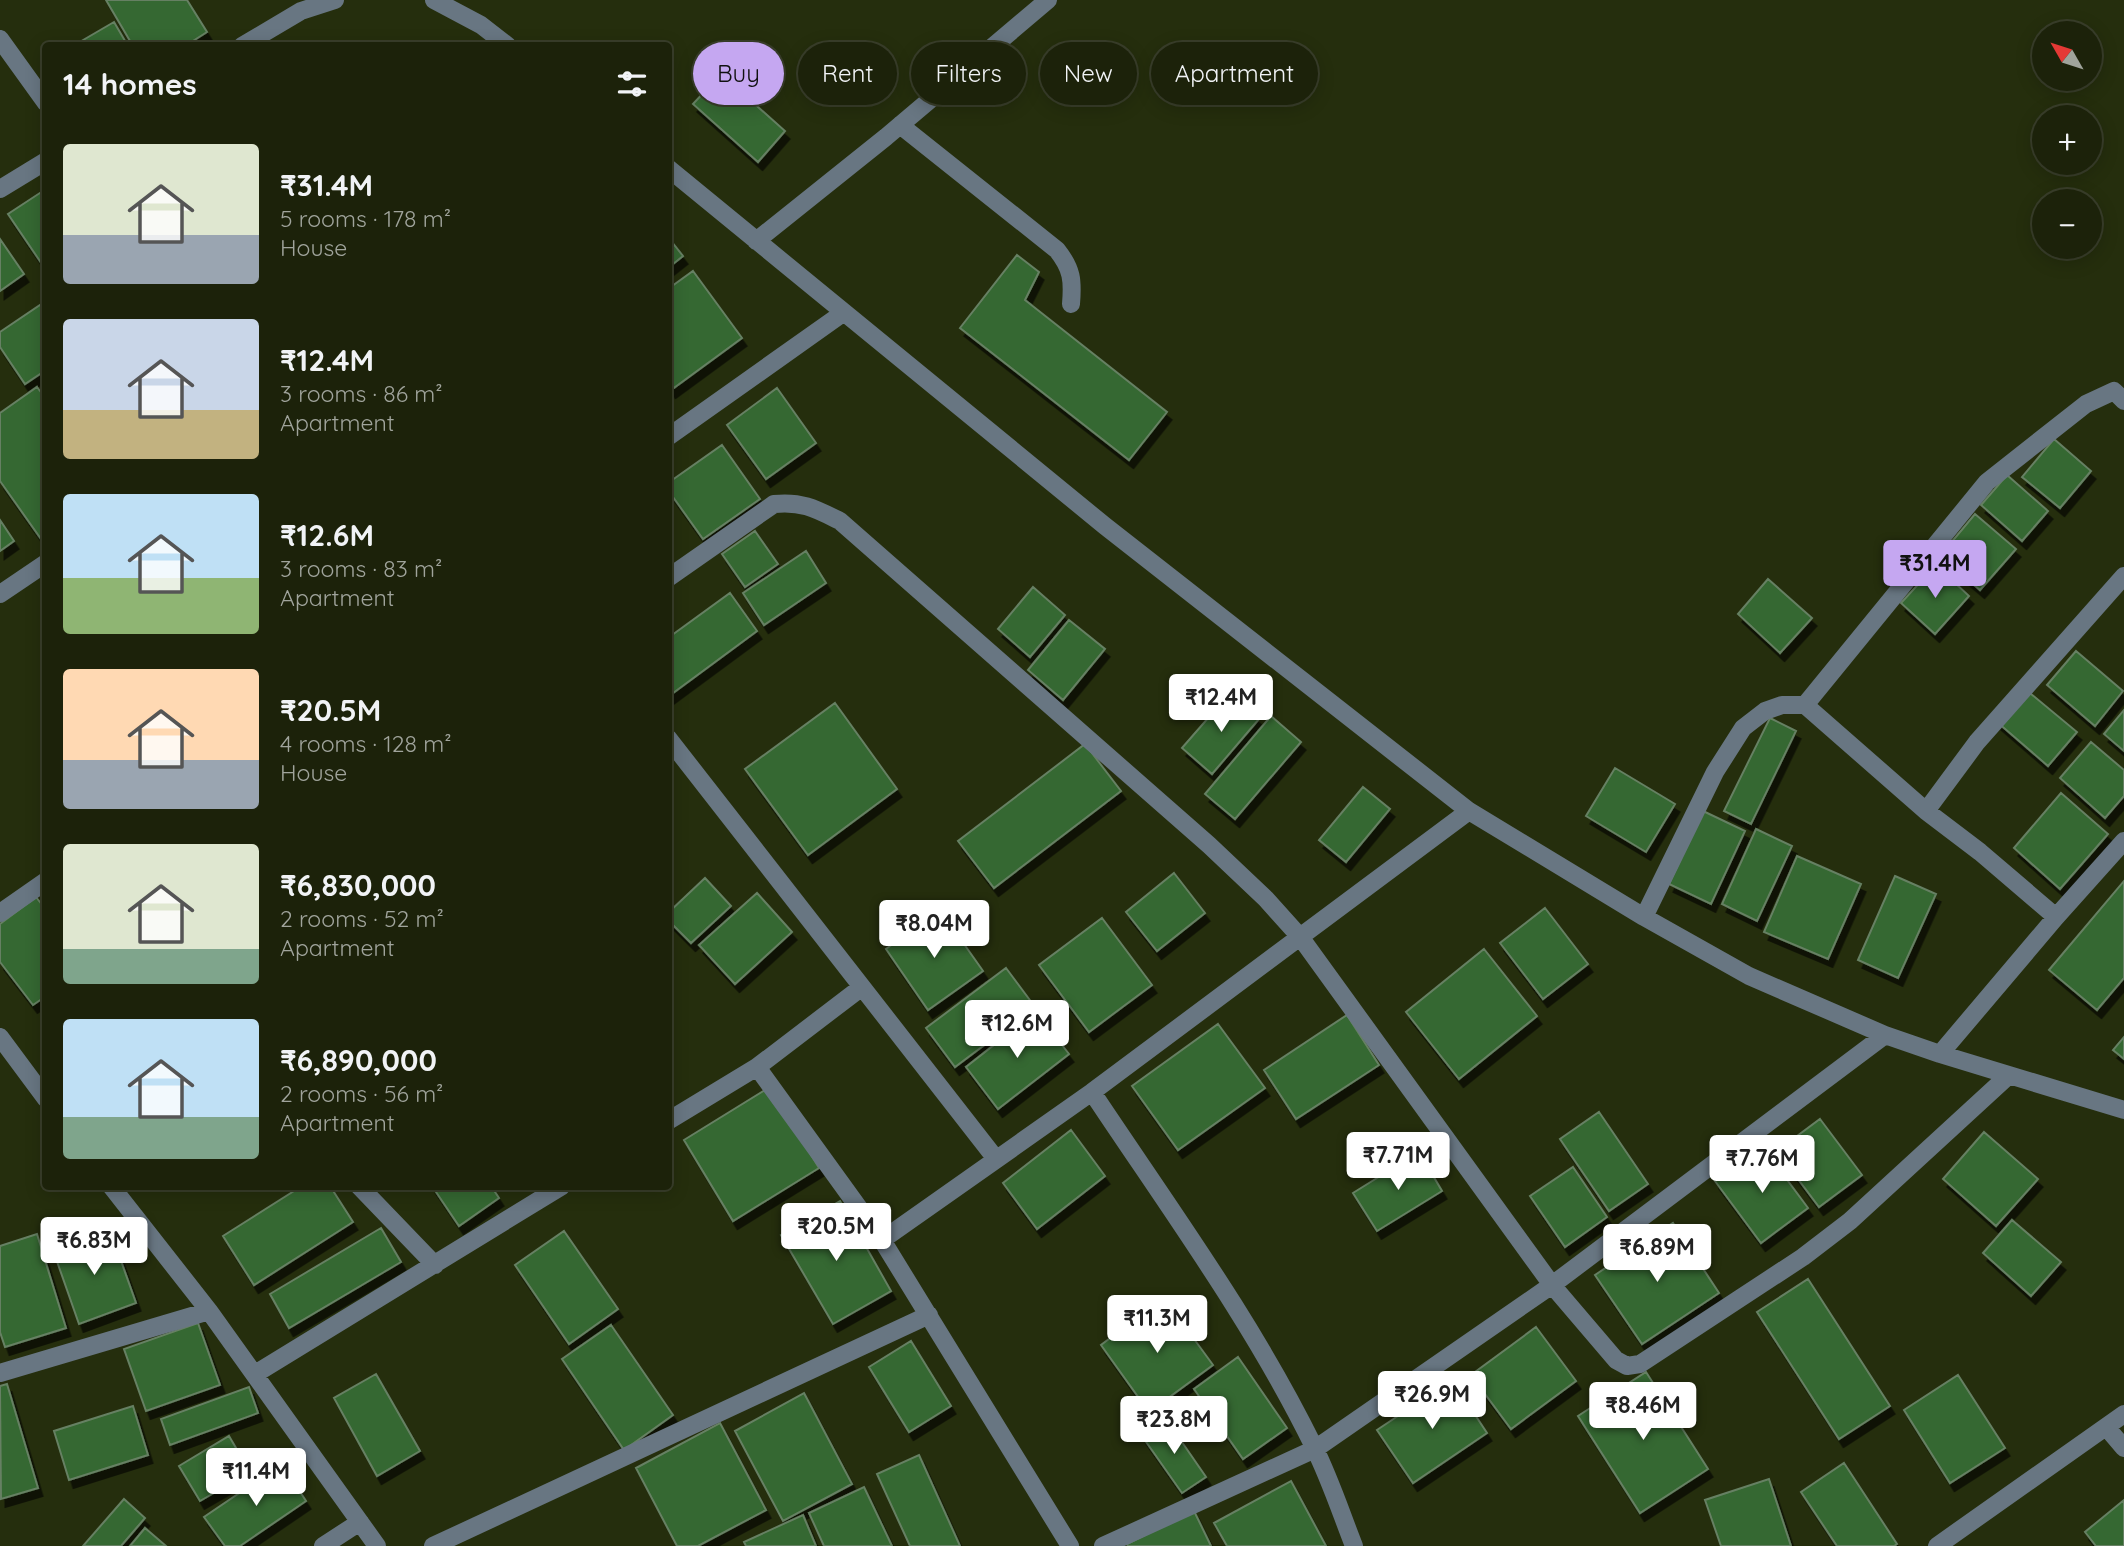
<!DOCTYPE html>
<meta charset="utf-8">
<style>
body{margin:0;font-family:Quicksand,sans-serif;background:#292f18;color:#f1f3f6;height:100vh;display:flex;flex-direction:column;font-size:26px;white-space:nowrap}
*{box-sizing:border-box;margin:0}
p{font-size:23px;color:#a0a49c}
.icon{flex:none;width:38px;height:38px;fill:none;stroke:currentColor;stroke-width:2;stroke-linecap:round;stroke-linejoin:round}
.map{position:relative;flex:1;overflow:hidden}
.sheet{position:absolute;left:42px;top:42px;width:630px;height:1148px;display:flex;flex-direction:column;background:#1c220a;border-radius:7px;box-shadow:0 4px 18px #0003,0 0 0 2px #3a3f2b}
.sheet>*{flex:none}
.top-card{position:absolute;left:693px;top:42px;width:665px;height:63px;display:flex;gap:14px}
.needle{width:46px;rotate:309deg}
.fabs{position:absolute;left:2032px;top:21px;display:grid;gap:14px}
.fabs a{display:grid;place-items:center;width:70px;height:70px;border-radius:50%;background:#1c220a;box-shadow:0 4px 18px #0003,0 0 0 2px #3a3f2b;font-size:35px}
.price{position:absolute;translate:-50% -60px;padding:0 16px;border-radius:7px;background:#fff;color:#222;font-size:23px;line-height:46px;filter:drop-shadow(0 2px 4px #0008)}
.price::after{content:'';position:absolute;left:50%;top:42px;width:21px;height:16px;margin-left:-10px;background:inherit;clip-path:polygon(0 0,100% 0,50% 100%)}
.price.selected{background:#c5a7f1;color:#111}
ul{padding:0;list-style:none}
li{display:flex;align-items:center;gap:21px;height:175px;padding:0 21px}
li span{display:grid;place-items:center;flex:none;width:196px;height:140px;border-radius:7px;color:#555}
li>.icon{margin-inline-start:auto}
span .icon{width:84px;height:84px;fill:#fffc;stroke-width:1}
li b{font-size:30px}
h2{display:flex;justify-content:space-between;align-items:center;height:84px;padding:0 21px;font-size:30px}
.pill{padding:0 24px;border-radius:32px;background:#1c220a;box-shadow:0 4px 18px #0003,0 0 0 2px #3a3f2b;font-size:24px;line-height:63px}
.pill.selected{background:#c5a7f1;color:#111}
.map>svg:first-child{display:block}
.building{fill:#346730;stroke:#668063;stroke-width:2;filter:url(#shadow)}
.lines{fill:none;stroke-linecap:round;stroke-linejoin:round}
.minor{stroke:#687682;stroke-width:18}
</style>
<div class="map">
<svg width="2124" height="1546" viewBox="0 0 2124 1546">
<defs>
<filter id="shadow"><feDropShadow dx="4.5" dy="8" stdDeviation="0" flood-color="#0009"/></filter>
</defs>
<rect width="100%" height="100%" fill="#252e0d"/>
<path class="building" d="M106,0h81l20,32 -22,14h-52z
M114,22l14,24h-55z
M721,74l64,57 -27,31 -65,-58z
M46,189v81l-38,-56z
M668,237l15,19 -15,12z
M0,239l24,35 -24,17z
M1017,255l22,17 -14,28 142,112 -38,48 -169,-132z
M693,271l49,67 -71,52 -3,-4v-97z
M46,301v69l-21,14 -25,-37v-15z
M37,387l9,12v147l-46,-65v-68z
M777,388l39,55 -50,36 -39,-54z
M2054,439l37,32 -31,37 -38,-31z
M722,445l38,54 -57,40 -35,-49v-7z
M2007,475l41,36 -26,30 -41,-36z
M1975,514l41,35 -36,41 -40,-34z
M0,520l14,21 -14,10z
M755,531l23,33 -33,23 -23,-33z
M806,551l20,32 -62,42 -21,-32z
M1936,565l33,31 -34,38 -34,-31z
M1768,579l44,39 -32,35 -42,-39z
M1033,587l32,28 -35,42 -32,-28z
M730,593l27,38 -88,65 -1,-58z
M1069,620l36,29 -42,51 -35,-30z
M2076,651l47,40 -28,35 -48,-41z
M2025,689l52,43 -29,34 -51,-44z
M1230,693l29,26 -47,55 -30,-26z
M835,703l62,86 -89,66 -63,-86z
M2124,710v41l-20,-17z
M1271,716l30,26 -66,77 -30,-25z
M1770,718l26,13 -45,93 -27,-13z
M2091,742l33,28v26l-19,22 -45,-40z
M1085,744l36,47 -127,97 -36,-47z
M1615,768l60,36 -29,48 -60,-36z
M1363,787l27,22 -44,53 -27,-22z
M2061,793l47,41 -48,55 -46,-41z
M1703,811l42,20 -34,73 -42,-20z
M1756,829l36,17 -35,75 -35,-17z
M1797,856l64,28 -33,75 -64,-27z
M1174,873l31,40 -48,38 -31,-39z
M1895,876l41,18 -38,84 -40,-18z
M705,878l26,28 -40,37 -23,-23v-7z
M2124,881v97l-27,32 -48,-40z
M757,893l35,39 -57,52 -36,-39z
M36,897l10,13v86l-13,9 -33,-43v-38z
M1545,908l43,56 -45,35 -43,-56z
M940,910l43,61 -55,39 -42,-61z
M1102,918l50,67 -63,47 -50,-67z
M1484,949l53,67 -78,63 -53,-67z
M1006,968l29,39 -80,60 -29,-39z
M1036,1012l33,42 -71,55 -32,-42z
M1347,1015l32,50 -83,54 -32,-49z
M1218,1024l47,64 -87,62 -46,-64z
M2124,1037v22l-11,-9z
M770,1087l49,81 -86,53 -49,-81z
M1599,1112l49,72 -39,27 -49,-72z
M1820,1119l42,56 -43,32 -42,-56z
M1071,1130l34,46 -68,53 -34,-46z
M1984,1132l54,47 -42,47 -53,-47z
M1762,1146l46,62 -47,35 -46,-62z
M1419,1152l23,39 -65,40 -24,-38z
M1573,1167l34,50 -42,30 -35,-51z
M302,1186h28l23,36 -99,63 -31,-49z
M432,1186h59l8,12 -40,28z
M840,1201l51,90 -58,33 -52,-89z
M2012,1220l49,42 -30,34 -48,-43z
M1673,1223l46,70 -77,51 -47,-69z
M381,1228l20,34 -112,66 -19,-34z
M110,1230l26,73 -57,21 -26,-74z
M564,1231l54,78 -49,35 -54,-79z
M37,1234l29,94 -61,19 -5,-15v-86z
M1808,1279l82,127 -51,33 -82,-127z
M1164,1298l49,67 -64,47 -48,-67z
M198,1323l22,62 -74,26 -22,-62z
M611,1325l62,90 -49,35 -62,-91z
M1536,1327l40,54 -65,48 -40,-54z
M911,1341l40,65 -42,26 -40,-65z
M1238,1357l49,71 -44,31 -49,-70z
M1646,1372l62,97 -68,44 -62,-97z
M376,1374l44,77 -43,25 -43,-78z
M1958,1375l47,73 -55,35 -46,-73z
M1452,1380l35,53 -74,50 -36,-53z
M7,1384l31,104 -37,11 -1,-113z
M249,1387l9,26 -88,32 -9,-26z
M804,1393l48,91 -69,37 -48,-90z
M133,1406l15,49 -79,25 -15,-49z
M1166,1419l40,58 -24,16 -40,-57z
M720,1423l46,87 -68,36h-21l-41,-78z
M229,1436l21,36 -50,29 -21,-35z
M919,1455l41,91h-50l-33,-72z
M1844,1463l53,81 -3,2h-57l-36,-54z
M282,1464l24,37 -66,45h-15l-21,-29z
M1769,1479l22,67h-70l-16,-46z
M1291,1481l35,65h-99l-13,-23z
M864,1487l28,59h-68l-15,-33z
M124,1499l21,19 -24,28h-38z
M2124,1500v46h-28l-11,-14z
M1194,1511l17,35h-83l-1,-2z
M803,1515l13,31h-70l-2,-4z
M145,1528l21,18h-36z"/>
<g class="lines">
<path class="minor" d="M434,0l47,25 27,21
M0,39l46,64
M242,46l59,-35 34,-11
M900,125l157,125c15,19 16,30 14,54
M668,168l437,358 364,285 175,106 105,59 136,59 55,19 184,56
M0,189l46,-28
M756,241l130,-104 162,-137
M668,437l175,-124
M668,578l106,-74c28,-3 42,5 66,17l369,324 57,54 35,39 251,347 64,75 11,6 13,-2 163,-107 47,-36 159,-146
M0,594l46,-31
M1805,705l182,-223 99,-78 28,-13 10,10
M668,738l328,421
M0,913l46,-32
M1644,917l71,-145 28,-44 22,-17 17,-6h23l121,106
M2056,917l-76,-65 -54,-41 51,-69 147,-166
M0,1037l46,62
M1940,1054l116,-137 68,-76
M757,1067l125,173 188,306
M1092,1092c77,116 161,230 222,355 16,32 27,66 40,99
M668,1121l89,-54 105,-80
M111,1186l98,125 168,235
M359,1186l76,79
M882,1240l210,-148 377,-281
M0,1373l209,-62
M255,1374l307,-188
M2107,1428l17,20
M323,1546l37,-24
M433,1546l496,-231
M1103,1546l212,-97 237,-164 333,-250
M1937,1546l187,-132"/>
</g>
</svg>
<div class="fabs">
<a><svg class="needle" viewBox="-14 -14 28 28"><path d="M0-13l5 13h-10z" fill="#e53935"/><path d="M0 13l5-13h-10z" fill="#a0a49c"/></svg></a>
<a>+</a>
<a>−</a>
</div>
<b class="price selected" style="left:1935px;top:600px">₹31.4M</b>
<b class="price" style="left:1221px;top:734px">₹12.4M</b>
<b class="price" style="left:934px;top:960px">₹8.04M</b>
<b class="price" style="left:1017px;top:1060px">₹12.6M</b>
<b class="price" style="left:1398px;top:1192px">₹7.71M</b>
<b class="price" style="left:1762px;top:1195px">₹7.76M</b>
<b class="price" style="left:836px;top:1263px">₹20.5M</b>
<b class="price" style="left:94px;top:1277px">₹6.83M</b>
<b class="price" style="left:1657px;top:1284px">₹6.89M</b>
<b class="price" style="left:1157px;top:1355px">₹11.3M</b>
<b class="price" style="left:1432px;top:1431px">₹26.9M</b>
<b class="price" style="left:1643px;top:1442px">₹8.46M</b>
<b class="price" style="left:1174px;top:1456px">₹23.8M</b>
<b class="price" style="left:256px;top:1508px">₹11.4M</b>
<div class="top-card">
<a class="pill selected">Buy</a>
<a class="pill">Rent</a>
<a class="pill">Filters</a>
<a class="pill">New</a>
<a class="pill">Apartment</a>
</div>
<section class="sheet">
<h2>14 homes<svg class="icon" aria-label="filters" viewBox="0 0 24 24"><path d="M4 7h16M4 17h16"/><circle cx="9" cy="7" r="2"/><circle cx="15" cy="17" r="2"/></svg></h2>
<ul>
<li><span style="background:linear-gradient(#dfe7d0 65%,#9aa5b1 0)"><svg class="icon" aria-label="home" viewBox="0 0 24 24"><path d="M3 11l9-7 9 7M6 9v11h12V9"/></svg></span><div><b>₹31.4M</b><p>5 rooms · 178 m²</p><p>House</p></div></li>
<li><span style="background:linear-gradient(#c9d6e8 65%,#c2b280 0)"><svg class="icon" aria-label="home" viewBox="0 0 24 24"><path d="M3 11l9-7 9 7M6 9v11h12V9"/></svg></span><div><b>₹12.4M</b><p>3 rooms · 86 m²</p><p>Apartment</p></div></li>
<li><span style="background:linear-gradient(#bfe0f5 60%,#8fb573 0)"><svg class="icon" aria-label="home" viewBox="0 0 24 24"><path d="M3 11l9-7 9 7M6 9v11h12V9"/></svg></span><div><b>₹12.6M</b><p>3 rooms · 83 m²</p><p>Apartment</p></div></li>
<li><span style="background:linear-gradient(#ffd9b3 65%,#9aa5b1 0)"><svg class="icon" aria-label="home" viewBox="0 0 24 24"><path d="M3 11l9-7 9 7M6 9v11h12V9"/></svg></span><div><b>₹20.5M</b><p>4 rooms · 128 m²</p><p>House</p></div></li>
<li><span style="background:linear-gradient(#dfe7d0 75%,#7fa58c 0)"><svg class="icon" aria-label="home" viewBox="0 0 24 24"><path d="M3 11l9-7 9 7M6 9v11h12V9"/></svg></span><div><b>₹6,830,000</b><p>2 rooms · 52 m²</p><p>Apartment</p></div></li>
<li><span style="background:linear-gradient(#bfe0f5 70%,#7fa58c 0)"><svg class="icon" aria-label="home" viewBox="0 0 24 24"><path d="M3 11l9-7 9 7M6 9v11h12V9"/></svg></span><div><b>₹6,890,000</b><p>2 rooms · 56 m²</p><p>Apartment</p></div></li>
</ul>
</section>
</div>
